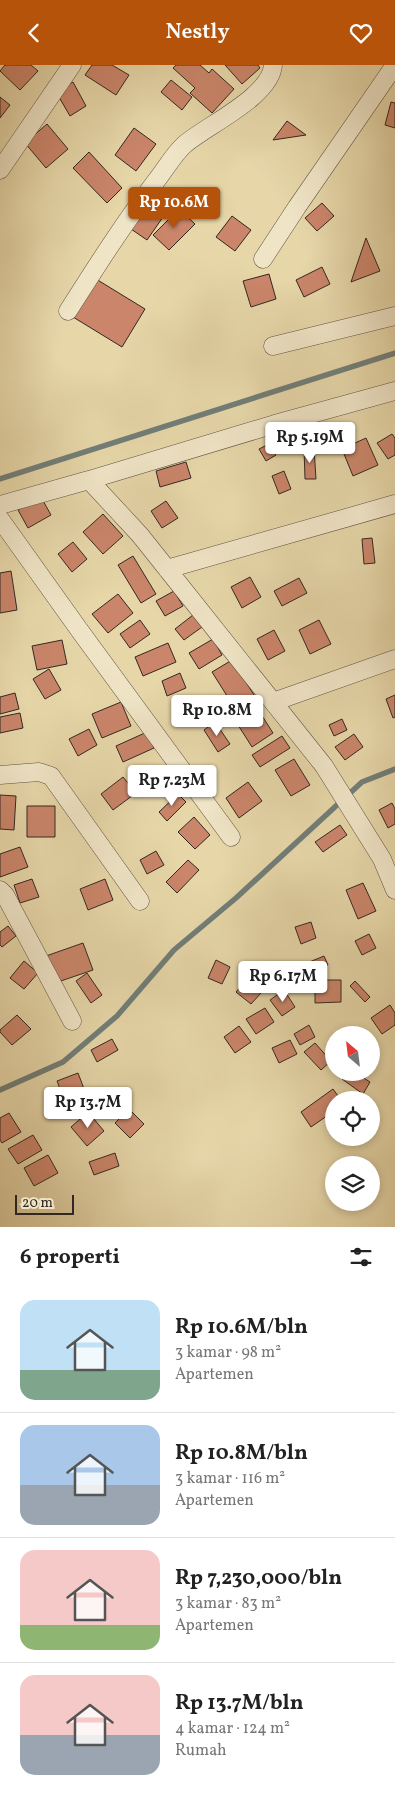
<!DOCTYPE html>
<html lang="id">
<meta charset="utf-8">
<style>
body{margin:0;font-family:Vollkorn,serif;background:#f6f6f6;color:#222;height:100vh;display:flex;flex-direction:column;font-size:19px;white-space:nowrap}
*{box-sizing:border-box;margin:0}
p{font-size:16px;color:#767676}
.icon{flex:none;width:28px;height:28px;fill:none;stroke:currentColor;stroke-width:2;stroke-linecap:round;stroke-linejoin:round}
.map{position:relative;height:1162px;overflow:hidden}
.sheet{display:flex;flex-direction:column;background:#fff;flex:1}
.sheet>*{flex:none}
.needle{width:32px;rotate:332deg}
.fabs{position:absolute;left:325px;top:961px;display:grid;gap:10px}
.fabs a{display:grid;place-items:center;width:55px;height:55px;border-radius:50%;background:#fff;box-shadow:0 2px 8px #0003;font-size:25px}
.scale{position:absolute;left:15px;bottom:12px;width:59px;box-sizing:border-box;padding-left:5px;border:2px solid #332821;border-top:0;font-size:14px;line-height:18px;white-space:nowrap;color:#332821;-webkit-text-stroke:4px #efe4c6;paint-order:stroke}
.price{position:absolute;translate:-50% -42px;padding:0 11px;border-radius:5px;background:#fff;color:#222;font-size:16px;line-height:32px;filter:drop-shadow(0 1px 2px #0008)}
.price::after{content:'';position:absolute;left:50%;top:30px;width:15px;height:11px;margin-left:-8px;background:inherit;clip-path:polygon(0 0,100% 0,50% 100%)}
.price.current{background:#b45309;color:#fff}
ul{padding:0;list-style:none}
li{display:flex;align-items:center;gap:15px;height:125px;padding:0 20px}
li+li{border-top:1px solid #e0e0e0}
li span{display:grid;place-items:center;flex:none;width:140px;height:100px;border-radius:15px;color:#555}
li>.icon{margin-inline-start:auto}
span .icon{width:60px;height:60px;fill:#fffc;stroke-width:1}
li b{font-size:21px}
h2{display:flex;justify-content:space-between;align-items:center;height:60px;padding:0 20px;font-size:21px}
header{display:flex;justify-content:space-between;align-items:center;height:65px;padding:0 20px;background:#b45309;color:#fff;font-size:22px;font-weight:600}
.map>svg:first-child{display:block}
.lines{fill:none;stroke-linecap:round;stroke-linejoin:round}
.stream{stroke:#717e78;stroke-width:5.5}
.building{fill:#ca856a;stroke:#332821}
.minor-casing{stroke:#605443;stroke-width:19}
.minor{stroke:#efe4c6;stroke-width:18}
</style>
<header><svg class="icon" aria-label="back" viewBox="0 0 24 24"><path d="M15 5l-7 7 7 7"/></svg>Nestly<svg class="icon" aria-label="heart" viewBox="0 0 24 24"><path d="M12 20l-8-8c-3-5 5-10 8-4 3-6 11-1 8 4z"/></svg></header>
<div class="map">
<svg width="395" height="1162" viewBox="0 0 395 1162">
<rect width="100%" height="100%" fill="#e6d6a8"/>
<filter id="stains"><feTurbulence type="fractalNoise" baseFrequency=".004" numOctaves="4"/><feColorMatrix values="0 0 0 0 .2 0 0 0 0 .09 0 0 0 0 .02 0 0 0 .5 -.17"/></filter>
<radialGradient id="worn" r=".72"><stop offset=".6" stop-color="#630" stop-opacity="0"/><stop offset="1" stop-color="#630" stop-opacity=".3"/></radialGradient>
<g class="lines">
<path class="stream" d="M0,414l395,-126
M0,1025l63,-28 54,-46 57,-66 62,-52 126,-116 33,-13"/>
</g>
<path class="building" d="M5,0h26l7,6 -18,19 -20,-19z
M92,0h20l17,10 -13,20 -31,-20z
M176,0h24l9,8 3,-4 22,20 -22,24 -22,-20 5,-5 -22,-20z
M225,0h33l2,3 -18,16z
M171,15l21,17 -10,13 -21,-18z
M73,17l13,24 -16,10 -14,-24z
M0,32l10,8 -10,13z
M391,37l4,1v25l-10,-3z
M287,56l19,14 -33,5z
M47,59l21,25 -22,19 -21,-25z
M134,63l22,16 -20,27 -21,-16z
M89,87l33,36 -15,15 -34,-35z
M154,131l16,11 -23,33 -16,-11z
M322,138l12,13 -17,15 -12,-13z
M179,144l16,15 -26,26 -16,-15z
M232,151l19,14 -16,21 -19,-14z
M366,173l14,33 -29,11z
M322,202l8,17 -26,13 -8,-17z
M269,209l7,25 -25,8 -8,-26z
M96,214l49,30 -23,38 -49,-30z
M392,369l3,4v17l-7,4 -11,-16z
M366,373l12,27 -25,11 -11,-27z
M269,379l7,11 -10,6 -7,-12z
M304,383h10l2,31h-11z
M186,397l5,16 -31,9 -4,-16z
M284,406l7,18 -12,5 -7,-18z
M41,432l10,18 -23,13 -10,-18z
M166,436l12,17 -16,10 -11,-17z
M103,449l20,22 -20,18 -20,-22z
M372,473l3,25 -11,1 -2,-25z
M73,477l14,17 -15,13 -14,-18z
M133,491l23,38 -15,9 -23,-38z
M11,506l6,39 -17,3v-40z
M250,512l11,20 -19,11 -11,-21z
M299,513l8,15 -25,13 -8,-15z
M174,526l9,15 -18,10 -9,-15z
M118,529l15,19 -25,20 -16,-19z
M193,550l9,12 -18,13 -9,-11z
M140,555l10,14 -20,14 -10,-14z
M319,555l12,24 -21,10 -11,-24z
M274,565l11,21 -17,9 -11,-21z
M213,574l9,16 -23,14 -10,-16z
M62,575l5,24 -30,6 -5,-24z
M168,578l8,19 -33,14 -8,-19z
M232,595l22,35 -20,12 -22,-35z
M49,604l12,21 -16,9 -12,-20z
M180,608l6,15 -19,8 -5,-15z
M15,628l4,16 -19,5v-17z
M395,630v22l-2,1 -7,-19z
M121,637l10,24 -29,12 -10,-24z
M259,646l14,22 -21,14 -14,-22z
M20,648l3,15 -23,5v-16z
M342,654l5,11 -13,6 -5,-11z
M215,657l15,22 -12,8 -14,-22z
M89,664l8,16 -19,11 -9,-17z
M147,667l7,16 -31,14 -7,-16z
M354,669l9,13 -18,13 -10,-13z
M282,671l8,12 -30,19 -8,-12z
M294,694l16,26 -19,11 -16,-26z
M123,712l13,16 -23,17 -12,-16z
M248,717l14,19 -23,17 -13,-20z
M178,729l8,8 -19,19 -8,-9z
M0,730l16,1 -2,34 -14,-1z
M392,738l3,6v15l-7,4 -9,-18z
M27,741h28v31h-28z
M194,752l16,18 -15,14 -17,-17z
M340,760l7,10 -24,17 -8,-10z
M20,782l8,20 -28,10v-23z
M156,786l8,14 -17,9 -7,-14z
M188,795l11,10 -22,23 -11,-11z
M32,814l7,18 -19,6 -6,-18z
M105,814l8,21 -25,10 -8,-21z
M363,818l13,28 -18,8 -12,-29z
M311,857l5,16 -15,6 -6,-17z
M8,861l8,10 -14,11 -2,-2v-13z
M369,869l7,14 -14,7 -7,-14z
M83,878l10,27 -38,13 -9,-27z
M324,891l4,9 -17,8 -4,-10z
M216,895l14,7 -8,17 -14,-6z
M24,896l14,12 -14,16 -14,-11z
M256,904l15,13 -20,22 -15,-12z
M87,908l15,22 -11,8 -15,-22z
M315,915h26v22l-26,1z
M355,916l15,16 -5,5 -15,-16z
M284,925l11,17 -13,9 -12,-16z
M390,940l5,8v12l-13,9 -11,-16z
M265,943l9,14 -18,12 -10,-15z
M17,950l14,14 -19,16 -12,-13v-2z
M309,960l6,12 -15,8 -6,-11z
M239,961l12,16 -16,11 -11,-16z
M112,974l6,11 -21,12 -6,-12z
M290,975l7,14 -18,9 -7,-15z
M315,978l16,18 -10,9 -17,-18z
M78,1008l11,29 -21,8 -11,-29z
M347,1008h9l14,9 -7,12 -21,-15z
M333,1024l8,11h-7v11l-23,16 -10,-15z
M129,1044l15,15 -14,14 -15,-15z
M88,1047l16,19 -17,15 -16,-19z
M9,1048l12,19 -19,11 -2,-3v-22z
M33,1070l9,15 -24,14 -10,-15z
M115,1088l4,13 -25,9 -5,-13z
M48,1090l10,18 -24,13 -10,-18z"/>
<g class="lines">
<g class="minor-casing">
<path id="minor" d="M0,105l72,-105
M263,194l34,-52 98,-142
M68,246c28,-44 56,-88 88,-130 9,-11 17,-26 28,-36 21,-19 87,-48 89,-80
M273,281l122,-30
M89,415l186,-56 120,-33
M0,440l89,-25 51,55 184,231 58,93 13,31
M0,454l80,112 151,206
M167,504l228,-65
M273,637l122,-43
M0,710l39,-3 12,4 89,125
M0,825l5,5 67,126"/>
</g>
<use href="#minor" class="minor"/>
</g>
<rect width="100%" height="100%" filter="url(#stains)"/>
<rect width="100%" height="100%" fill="url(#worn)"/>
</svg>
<div class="fabs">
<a><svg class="needle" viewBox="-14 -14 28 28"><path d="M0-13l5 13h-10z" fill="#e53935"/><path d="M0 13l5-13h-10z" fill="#767676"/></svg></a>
<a><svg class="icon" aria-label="locate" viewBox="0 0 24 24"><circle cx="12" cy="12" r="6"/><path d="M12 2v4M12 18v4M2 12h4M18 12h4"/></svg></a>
<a><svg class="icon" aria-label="layers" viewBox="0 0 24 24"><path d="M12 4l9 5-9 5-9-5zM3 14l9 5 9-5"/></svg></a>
</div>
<div class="scale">20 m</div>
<b class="price current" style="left:174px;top:164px">Rp 10.6M</b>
<b class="price" style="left:310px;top:399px">Rp 5.19M</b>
<b class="price" style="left:217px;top:672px">Rp 10.8M</b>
<b class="price" style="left:172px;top:742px">Rp 7.23M</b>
<b class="price" style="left:283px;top:938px">Rp 6.17M</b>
<b class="price" style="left:88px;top:1064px">Rp 13.7M</b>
</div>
<section class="sheet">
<h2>6 properti<svg class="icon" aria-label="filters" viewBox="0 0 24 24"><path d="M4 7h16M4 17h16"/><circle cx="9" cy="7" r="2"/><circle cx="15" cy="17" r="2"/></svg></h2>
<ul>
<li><span style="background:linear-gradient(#bfe0f5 70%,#7fa58c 0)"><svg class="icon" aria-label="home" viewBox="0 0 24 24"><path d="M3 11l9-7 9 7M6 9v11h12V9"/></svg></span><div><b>Rp 10.6M/bln</b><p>3 kamar · 98 m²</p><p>Apartemen</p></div></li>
<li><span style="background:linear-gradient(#a9c7e8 60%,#9aa5b1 0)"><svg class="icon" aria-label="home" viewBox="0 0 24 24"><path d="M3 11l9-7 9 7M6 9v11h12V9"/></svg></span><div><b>Rp 10.8M/bln</b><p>3 kamar · 116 m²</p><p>Apartemen</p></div></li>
<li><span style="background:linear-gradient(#f6c9c9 75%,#8fb573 0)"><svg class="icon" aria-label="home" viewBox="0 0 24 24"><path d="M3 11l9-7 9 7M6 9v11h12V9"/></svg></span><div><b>Rp 7,230,000/bln</b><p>3 kamar · 83 m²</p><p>Apartemen</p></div></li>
<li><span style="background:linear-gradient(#f6c9c9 60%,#9aa5b1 0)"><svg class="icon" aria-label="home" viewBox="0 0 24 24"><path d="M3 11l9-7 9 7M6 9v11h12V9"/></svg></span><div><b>Rp 13.7M/bln</b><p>4 kamar · 124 m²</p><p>Rumah</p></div></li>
</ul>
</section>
